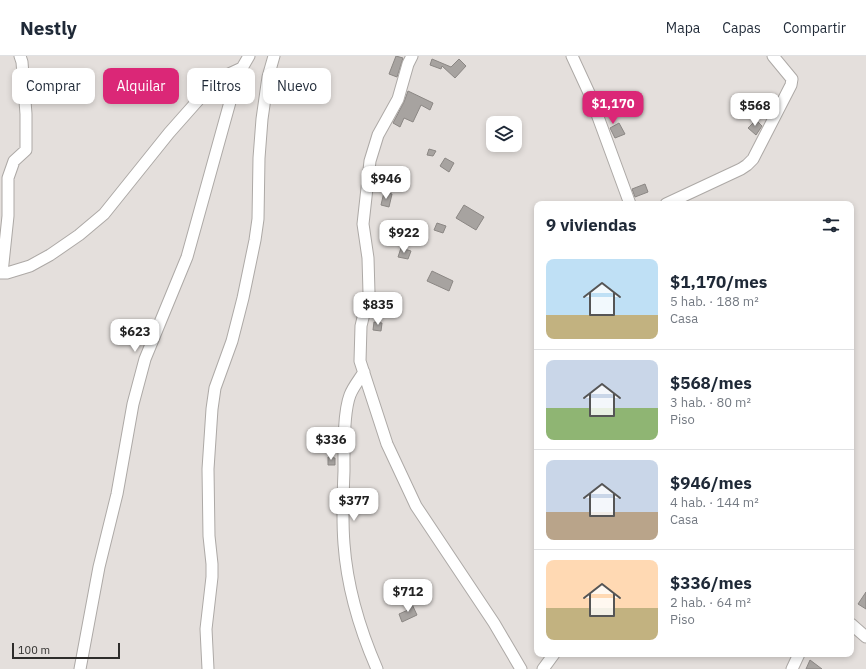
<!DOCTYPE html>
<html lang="es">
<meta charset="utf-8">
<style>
body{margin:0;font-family:"IBM Plex Sans",sans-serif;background:#f6f6f7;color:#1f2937;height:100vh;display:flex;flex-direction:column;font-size:15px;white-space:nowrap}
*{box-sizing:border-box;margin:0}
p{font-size:13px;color:#747a83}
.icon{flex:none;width:22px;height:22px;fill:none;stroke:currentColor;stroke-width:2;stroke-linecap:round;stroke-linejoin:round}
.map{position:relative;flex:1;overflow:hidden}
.panel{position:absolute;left:534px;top:145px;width:320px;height:456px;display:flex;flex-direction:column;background:#fff;border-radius:8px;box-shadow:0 2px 6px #0003}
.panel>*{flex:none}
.guide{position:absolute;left:12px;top:12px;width:380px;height:36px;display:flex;gap:8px}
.controls{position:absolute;left:486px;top:60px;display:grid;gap:8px}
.controls a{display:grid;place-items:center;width:36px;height:36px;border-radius:8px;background:#fff;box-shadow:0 2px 6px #0003;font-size:20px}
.scale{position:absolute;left:12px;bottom:10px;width:108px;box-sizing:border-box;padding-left:4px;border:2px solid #2e2d2b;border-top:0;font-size:11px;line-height:14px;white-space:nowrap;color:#2e2d2b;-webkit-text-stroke:3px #e4dfdc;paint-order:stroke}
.price{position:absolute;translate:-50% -34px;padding:0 9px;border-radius:8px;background:#fff;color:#222;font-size:13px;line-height:26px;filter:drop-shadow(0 1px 2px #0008)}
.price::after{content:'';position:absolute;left:50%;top:24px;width:12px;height:9px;margin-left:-6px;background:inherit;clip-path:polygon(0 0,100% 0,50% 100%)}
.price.on{background:#db2777;color:#fff}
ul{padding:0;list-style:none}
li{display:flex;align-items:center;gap:12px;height:100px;padding:0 12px}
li+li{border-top:1px solid #e0e1e3}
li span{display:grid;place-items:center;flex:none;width:112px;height:80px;border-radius:8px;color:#555}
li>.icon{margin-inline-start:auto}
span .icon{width:48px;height:48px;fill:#fffc;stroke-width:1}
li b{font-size:17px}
h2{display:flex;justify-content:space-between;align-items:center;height:48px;padding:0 12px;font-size:17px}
.chip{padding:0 14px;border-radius:8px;background:#fff;box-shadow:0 2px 6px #0003;font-size:14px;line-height:36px}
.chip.on{background:#db2777;color:#fff}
header{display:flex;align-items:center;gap:24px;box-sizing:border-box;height:56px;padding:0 20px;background:#fff;border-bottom:1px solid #e0e1e3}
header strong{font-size:19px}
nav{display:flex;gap:22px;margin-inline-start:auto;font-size:14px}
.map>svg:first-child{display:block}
.building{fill:#a7a3a0;stroke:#8b8784}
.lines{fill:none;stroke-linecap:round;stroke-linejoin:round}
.minor-casing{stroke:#ada9a6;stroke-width:13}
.minor{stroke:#fff;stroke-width:11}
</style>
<header>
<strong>Nestly</strong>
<nav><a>Mapa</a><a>Capas</a><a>Compartir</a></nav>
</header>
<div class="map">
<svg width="866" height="613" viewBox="0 0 866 613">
<rect width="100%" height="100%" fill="#e4dfdc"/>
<path class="building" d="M396,0l7,2 -6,19 -8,-3z
M432,3l19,8 8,-8 7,7 -11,12 -13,-12 -1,3 -11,-4z
M408,35l25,12 -3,7 -9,-5 -8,17 -9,-4 -4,9 -7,-4 11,-21z
M756,64l6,6 -6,9 -8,-7z
M619,67l6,11 -10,4 -5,-10z
M429,93l7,2 -3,5 -6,-1z
M445,102l9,5 -5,9 -9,-6z
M645,128l3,8 -13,5 -3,-8z
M384,136l8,2 -3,13 -8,-2z
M464,149l20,12 -8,13 -20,-12z
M437,167l9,3 -3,7 -9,-3z
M401,192l10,3 -3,8 -10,-2z
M432,215l21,10 -4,10 -22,-10z
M374,266l8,1 -1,8 -8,-1z
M328,401l7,1v7h-7z
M866,536v17l-8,-5z
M411,546l6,13 -15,7 -3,-8 9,-4 -3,-6z
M810,604l12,9h-16z"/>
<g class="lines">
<g class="minor-casing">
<path id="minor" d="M412,0l-4,8 -10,35 -20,36 -8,26 -7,63 5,34 1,35 -8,33 -1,35 27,83 29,62 78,117 27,46
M572,0l18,39 40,109
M666,148l75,-35 6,-4 6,-6 38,-74 1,-6 -19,-23
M0,217h7l23,-7 20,-11 29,-20 25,-21 65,-81 47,-53 26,-12
M2,217l6,-57v-38l6,-17 12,-11v-36l-4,-52 -2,-6
M364,316c-5,8 -11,15 -14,23 -7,18 -6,56 -6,76 -1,24 -2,48 0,73 3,42 16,86 33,125
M851,568l15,13
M80,613l19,-102 18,-73 16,-90 12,-45 42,-102 43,-155 12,-34 7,-12
M208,613l-2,-40 6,-52v-13l-3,-28 -1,-67 4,-60 3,-21 17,-47 11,-43 12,-58 3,-21 1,-61 3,-39 6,-42 6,-21
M543,613l11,-15
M792,613l7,-15"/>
</g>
<use href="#minor" class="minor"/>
</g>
</svg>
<div class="controls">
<a><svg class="icon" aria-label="layers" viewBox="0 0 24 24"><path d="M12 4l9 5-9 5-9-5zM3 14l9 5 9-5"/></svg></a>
</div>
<div class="scale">100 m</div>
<b class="price on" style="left:613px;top:69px">$1,170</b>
<b class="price" style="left:755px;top:71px">$568</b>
<b class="price" style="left:386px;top:144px">$946</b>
<b class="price" style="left:404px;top:198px">$922</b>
<b class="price" style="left:378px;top:270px">$835</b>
<b class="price" style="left:135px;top:297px">$623</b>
<b class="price" style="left:331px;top:405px">$336</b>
<b class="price" style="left:354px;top:466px">$377</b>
<b class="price" style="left:408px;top:557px">$712</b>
<div class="guide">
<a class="chip">Comprar</a>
<a class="chip on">Alquilar</a>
<a class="chip">Filtros</a>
<a class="chip">Nuevo</a>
</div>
<section class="panel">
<h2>9 viviendas<svg class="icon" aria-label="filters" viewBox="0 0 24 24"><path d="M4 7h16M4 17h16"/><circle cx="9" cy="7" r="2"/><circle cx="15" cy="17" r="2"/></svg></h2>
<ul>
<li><span style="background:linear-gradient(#bfe0f5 70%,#c2b280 0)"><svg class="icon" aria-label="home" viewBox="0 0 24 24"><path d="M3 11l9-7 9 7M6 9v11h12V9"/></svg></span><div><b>$1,170/mes</b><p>5 hab. · 188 m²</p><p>Casa</p></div></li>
<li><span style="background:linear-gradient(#c9d6e8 60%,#8fb573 0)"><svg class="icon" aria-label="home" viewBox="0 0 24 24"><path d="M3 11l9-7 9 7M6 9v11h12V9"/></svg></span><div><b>$568/mes</b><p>3 hab. · 80 m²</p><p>Piso</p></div></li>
<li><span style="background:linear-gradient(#c9d6e8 65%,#b9a48a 0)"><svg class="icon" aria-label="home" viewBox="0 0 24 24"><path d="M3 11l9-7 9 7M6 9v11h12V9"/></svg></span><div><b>$946/mes</b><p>4 hab. · 144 m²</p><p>Casa</p></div></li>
<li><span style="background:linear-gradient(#ffd9b3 60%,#c2b280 0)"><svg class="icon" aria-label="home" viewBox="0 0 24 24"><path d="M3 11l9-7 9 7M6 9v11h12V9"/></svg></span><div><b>$336/mes</b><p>2 hab. · 64 m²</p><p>Piso</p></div></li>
</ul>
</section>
</div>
